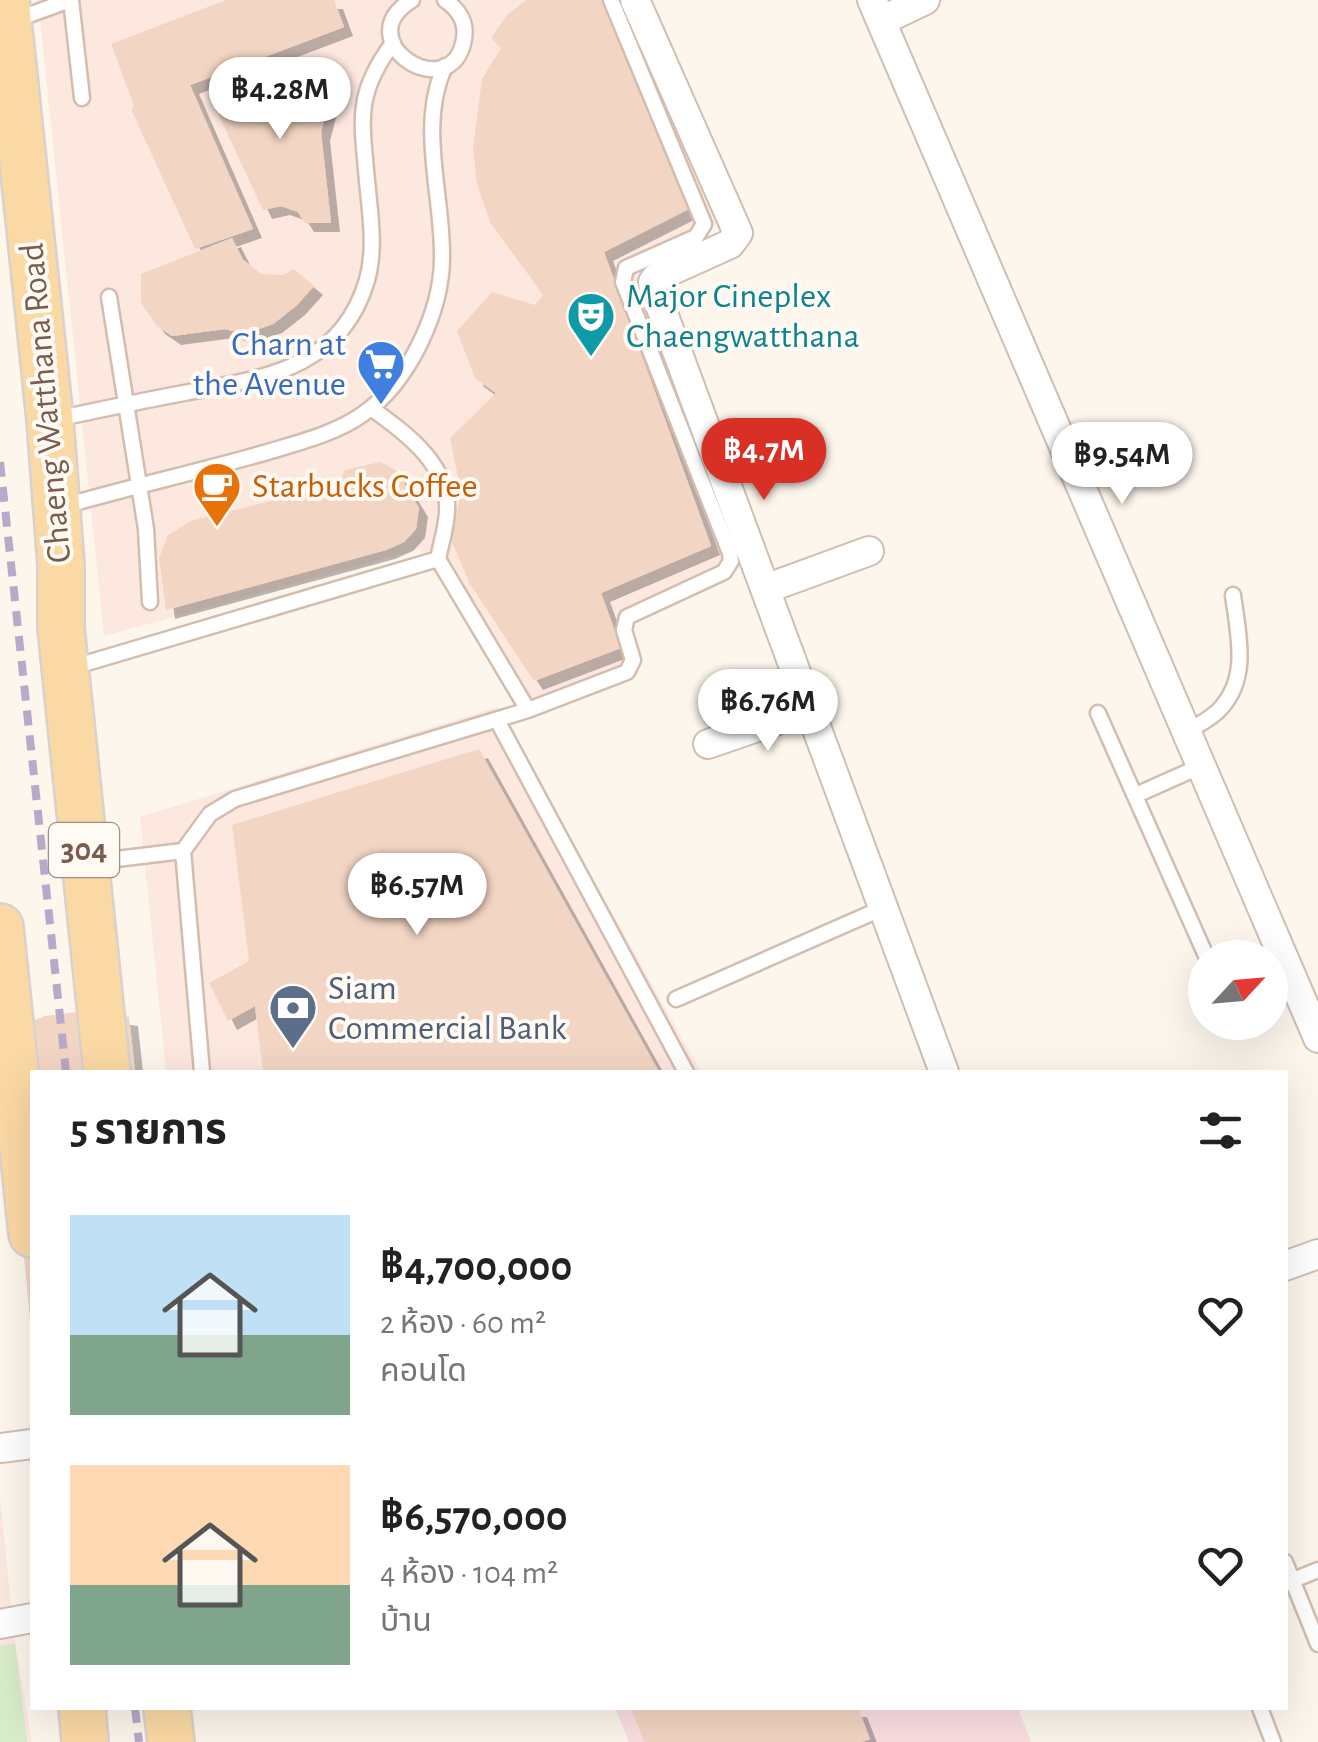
<!DOCTYPE html>
<html lang="th">
<meta charset="utf-8">
<style>
body{margin:0;font-family:"Alegreya Sans","Noto Sans Thai",sans-serif;background:#f2f2f2;color:#222;height:100vh;display:flex;flex-direction:column;font-size:38px;white-space:nowrap}
*{box-sizing:border-box;margin:0}
p{font-size:32px;color:#767676}
.icon{flex:none;width:55px;height:55px;fill:none;stroke:currentColor;stroke-width:2;stroke-linecap:round;stroke-linejoin:round}
.map{position:relative;flex:1;overflow:hidden}
.drawer{position:absolute;left:30px;top:1070px;width:1258px;height:640px;display:flex;flex-direction:column;background:#fff;border-radius:0px;box-shadow:0 10px 40px #0002}
.drawer>*{flex:none}
.needle{width:65px;rotate:64deg}
.controls{position:absolute;left:1188px;top:940px;display:grid;gap:20px}
.controls a{display:grid;place-items:center;width:100px;height:100px;border-radius:50%;background:#fff;box-shadow:0 10px 40px #0002;font-size:50px}
.price{position:absolute;translate:-50% -85px;padding:0 22px;border-radius:35px;background:#fff;color:#222;font-size:32px;line-height:65px;filter:drop-shadow(0 2px 5px #0008)}
.price::after{content:'';position:absolute;left:50%;top:60px;width:30px;height:22px;margin-left:-15px;background:inherit;clip-path:polygon(0 0,100% 0,50% 100%)}
.price.selected{background:#d93025;color:#fff}
ul{padding:0;list-style:none}
li{display:flex;align-items:center;gap:30px;height:250px;padding:0 40px}
li span{display:grid;place-items:center;flex:none;width:280px;height:200px;border-radius:0px;color:#555}
li>.icon{margin-inline-start:auto}
span .icon{width:120px;height:120px;fill:#fffc;stroke-width:1}
li b{font-size:42px}
h2{display:flex;justify-content:space-between;align-items:center;height:120px;padding:0 40px;font-size:42px}
.map>svg:first-child{display:block}
.commercial{fill:#fde8e0}
.medical{fill:#fbdfe3}
.green{fill:#d8ecc9}
.building{fill:#f3d5c3;filter:url(#shadow)}
.lines{fill:none;stroke-linecap:round;stroke-linejoin:round}
.service-casing{stroke:#d1beb0;stroke-width:19}
.minor-casing{stroke:#d1beb0;stroke-width:32}
.primary-casing{stroke:#dad1cd;stroke-width:50}
.service{stroke:#fff;stroke-width:14}
.minor{stroke:#fff;stroke-width:28}
.primary{stroke:#fbd9a5;stroke-width:45}
.rail{stroke:#b9a8c9;stroke-width:8;stroke-dasharray:15 10;stroke-linecap:butt}
.labels{text-anchor:middle;dominant-baseline:central;stroke-width:8;stroke-linejoin:round;paint-order:stroke}
.shield{fill:#fffaf3;stroke:#a28b7f;stroke-width:2.5}
.shield-label{font-size:32px;font-weight:bold;fill:#7a5c4d}
.culture-label{font-size:35px;fill:#0d838f;stroke:#fffaf3;text-anchor:start}
.shop-label{font-size:35px;fill:#366cbe;stroke:#fffaf3;text-anchor:end}
.street-label{font-size:35px;fill:#7a5c4d;stroke:#fffaf3}
.food-label{font-size:35px;fill:#c56008;stroke:#fffaf3;text-anchor:start}
.service-label{font-size:35px;fill:#4e5e75;stroke:#fffaf3;text-anchor:start}
</style>
<div class="map">
<svg width="1318" height="1742" viewBox="0 0 1318 1742">
<defs>
<filter id="shadow"><feDropShadow dx="9" dy="9" stdDeviation="0" flood-color="#0004"/></filter>
</defs>
<rect width="100%" height="100%" fill="#fdf6ec"/>
<path class="commercial" d="M38,0h592l96,220 -93,45 102,297 -107,52 13,45 -115,49 -106,-159 -316,87z
M497,707l204,365h-535l-26,-255z
M0,1497l15,146 17,99h-32z"/>
<path class="medical" d="M615,1708h403l13,34h-402z"/>
<path class="green" d="M15,1643l12,99h-27v-96z"/>
<path class="building" d="M226,0h108l10,27 -154,58 63,144 -58,20 -64,-140 3,-3 -23,-62z
M526,0h75l90,208 -87,44 107,294 -110,47 20,55 -87,33 -64,-97 -19,-44 10,-48 -11,-54 46,-45 -21,-15 -18,-47 35,-39 43,13 8,-10 -53,-73 -13,-38 -4,-35 9,-70 19,-31 -10,-10 16,-23z
M310,64l4,17 -7,20 20,8 -6,23 10,91h-26l-7,-11 -17,-6 -18,4 -52,-111z
M232,238l11,22 18,14 22,1 11,-6 20,17 -18,20 -23,18 -28,10 -20,-5 -53,7 -16,-11 -15,-22v-29z
M380,462l16,8 23,38 -3,21 -12,13 -18,8 -220,60 -7,-52 9,-23 23,-14 147,-37 7,-14z
M479,749l180,323h-396l-8,-66 -27,15 -19,-38 40,-22 -17,-136z
M85,1011l44,6 6,55h-103v248h-2l-27,-287 42,-17z
M631,1708h227l12,31 -8,3h-218z"/>
<g class="lines">
<g class="service-casing">
<path id="service" d="M71,0l11,98
M412,0c-67,41 40,109 52,39 3,-17 -6,-30 -19,-39
M15,20l55,-20
M109,297l37,232 4,73
M371,408c34,25 79,56 76,104 -1,16 -6,32 -9,47l90,151 99,-38 6,-12 -9,-30 3,-13 97,-45 7,-11 -1,-8 -107,-271 3,-14 70,-31 8,-13 -93,-224
M56,419c42,-9 85,-18 128,-26 78,-15 157,-23 183,-113 9,-32 3,-67 0,-99 -5,-60 -13,-86 26,-138
M64,506c66,-19 133,-34 200,-53 33,-10 71,-19 99,-39 46,-32 80,-104 79,-160 0,-62 -24,-130 3,-188
M70,668l368,-109
M1098,713l109,245
M497,720l189,352
M1187,732c10,-7 24,-13 33,-23 30,-32 18,-75 13,-114
M1136,795l65,-29
M183,851l19,221
M91,862l92,-11 27,-37 25,-15 293,-89
M676,999l207,-91
M1285,1562l33,82
M1286,1583l32,-13
M1260,1708l13,34"/>
</g>
<g class="minor-casing">
<path id="minor" d="M635,0l103,233 -8,11 -73,33 -4,5 1,7 290,783
M872,0l446,1038
M881,21l44,-21
M765,589l104,-38
M708,744l101,-35
M1285,1266l33,-12
M0,1448l32,-4
M0,1624l32,-6"/>
</g>
<g class="primary-casing">
<path id="primary" d="M6,0l44,420 11,145v63l46,444
M0,927l32,307
M82,1708l3,34
M167,1708l4,34"/>
</g>
<use href="#service" class="service"/>
<use href="#minor" class="minor"/>
<use href="#primary" class="primary"/>
<path class="rail" d="M0,462l66,610
M135,1708l4,34"/>
</g>
<defs>
<g id="theatre-pin" transform="scale(2.5)"><path d="M0 17L-7.5 6A9.5 9.5 0 1 1 7.5 6Z" fill="#0f9aa8" stroke="#fffaf3"/><path d="M-5-5.5Q0-4 5-5.5V0Q5 5 0 6Q-5 5-5 0ZM-3.3-2.5H-1v1.5H-3.3ZM1-2.5H3.3v1.5H1ZM-2.8 1Q0 5.5 2.8 1Z" fill="#fff"/></g>
<g id="supermarket-pin" transform="scale(2.5)"><path d="M0 17L-7.5 6A9.5 9.5 0 1 1 7.5 6Z" fill="#3f7fe0" stroke="#fffaf3"/><path d="M-6-5.5h2.5l.6 2H6L4.5 2H-2.5L-4.4-4H-6ZM-1.5 3.2a1.3 1.3 0 1 0 .1 0ZM3 3.2a1.3 1.3 0 1 0 .1 0Z" fill="#fff"/></g>
<g id="cafe-pin" transform="scale(2.5)"><path d="M0 17L-7.5 6A9.5 9.5 0 1 1 7.5 6Z" fill="#e8710a" stroke="#fffaf3"/><path d="M-5.5-4.5H6V0H3Q3 3.5 0 3.5H-2.5Q-5.5 3.5-5.5 0ZM3-3.2v2h1.7v-2ZM-6 4.5H4V6H-6Z" fill="#fff"/></g>
<g id="bank-pin" transform="scale(2.5)"><path d="M0 17L-7.5 6A9.5 9.5 0 1 1 7.5 6Z" fill="#5c6f8a" stroke="#fffaf3"/><path d="M-6-4H6V4H-6ZM0-2.3a2.3 2.3 0 1 0 0 4.6a2.3 2.3 0 1 0 0-4.6Z" fill="#fff"/></g>
</defs>
<g fill-rule="evenodd">
<use href="#theatre-pin" x="591" y="316"/>
<use href="#supermarket-pin" x="381" y="364"/>
<use href="#cafe-pin" x="217" y="486"/>
<use href="#bank-pin" x="293" y="1008"/>
</g>
<g class="labels">
<rect class="shield" x="49" y="823" width="70" height="54" rx="8"/>
<g class="shield-label">
<text x="84" y="850">304</text>
</g>
<g class="culture-label">
<text x="626" y="296">Major Cineplex<tspan x="626" dy="40">Chaengwatthana</tspan></text>
</g>
<g class="shop-label">
<text x="346" y="344">Charn at<tspan x="346" dy="40">the Avenue</tspan></text>
</g>
<g class="street-label">
<text transform="translate(46 403) rotate(-95)">Chaeng Watthana Road</text>
</g>
<g class="food-label">
<text x="252" y="486">Starbucks Coffee</text>
</g>
<g class="service-label">
<text x="328" y="988">Siam<tspan x="328" dy="40">Commercial Bank</tspan></text>
</g>
</g>
</svg>
<div class="controls">
<a><svg class="needle" viewBox="-14 -14 28 28"><path d="M0-13l5 13h-10z" fill="#e53935"/><path d="M0 13l5-13h-10z" fill="#767676"/></svg></a>
</div>
<b class="price" style="left:280px;top:142px">฿4.28M</b>
<b class="price selected" style="left:764px;top:503px">฿4.7M</b>
<b class="price" style="left:1122px;top:507px">฿9.54M</b>
<b class="price" style="left:768px;top:754px">฿6.76M</b>
<b class="price" style="left:417px;top:938px">฿6.57M</b>
<section class="drawer">
<h2>5 รายการ<svg class="icon" aria-label="filters" viewBox="0 0 24 24"><path d="M4 7h16M4 17h16"/><circle cx="9" cy="7" r="2"/><circle cx="15" cy="17" r="2"/></svg></h2>
<ul>
<li><span style="background:linear-gradient(#bfe0f5 60%,#7fa58c 0)"><svg class="icon" aria-label="home" viewBox="0 0 24 24"><path d="M3 11l9-7 9 7M6 9v11h12V9"/></svg></span><div><b>฿4,700,000</b><p>2 ห้อง · 60 m²</p><p>คอนโด</p></div><svg class="icon" aria-label="heart" viewBox="0 0 24 24"><path d="M12 20l-8-8c-3-5 5-10 8-4 3-6 11-1 8 4z"/></svg></li>
<li><span style="background:linear-gradient(#ffd9b3 60%,#7fa58c 0)"><svg class="icon" aria-label="home" viewBox="0 0 24 24"><path d="M3 11l9-7 9 7M6 9v11h12V9"/></svg></span><div><b>฿6,570,000</b><p>4 ห้อง · 104 m²</p><p>บ้าน</p></div><svg class="icon" aria-label="heart" viewBox="0 0 24 24"><path d="M12 20l-8-8c-3-5 5-10 8-4 3-6 11-1 8 4z"/></svg></li>
</ul>
</section>
</div>
